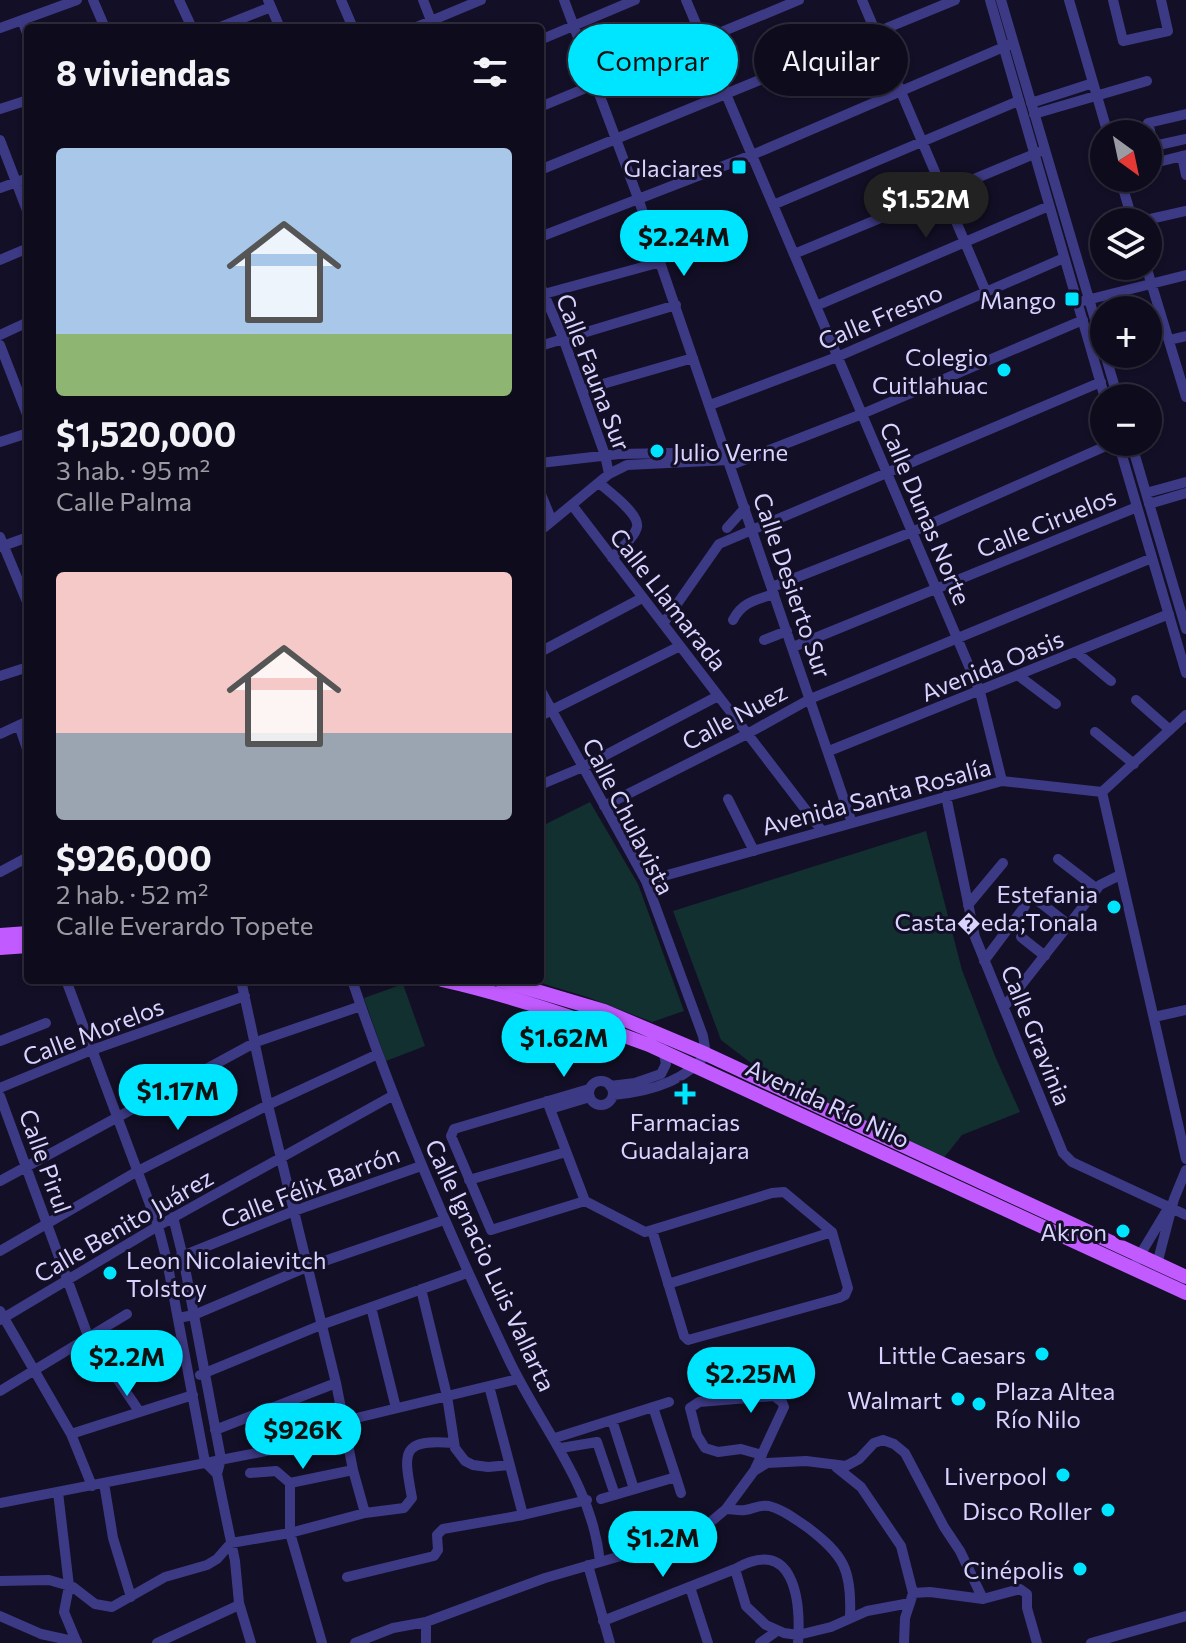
<!DOCTYPE html>
<html lang="es">
<meta charset="utf-8">
<style>
body{margin:0;font-family:Commissioner,sans-serif;background:#171425;color:#f1f3f6;height:100vh;display:flex;flex-direction:column;font-size:30px;white-space:nowrap}
*{box-sizing:border-box;margin:0}
p{font-size:26px;color:#9b9ba3}
.icon{flex:none;width:44px;height:44px;fill:none;stroke:currentColor;stroke-width:2;stroke-linecap:round;stroke-linejoin:round}
.map{position:relative;flex:1;overflow:hidden}
.sheet{position:absolute;left:24px;top:24px;width:520px;height:960px;display:flex;flex-direction:column;background:#0e0b1c;border-radius:8px;box-shadow:0 2px 6px #0004,0 0 0 2px #2e2b3b}
.sheet>*{flex:none}
.hud{position:absolute;left:568px;top:24px;width:498px;height:72px;display:flex;gap:16px}
.needle{width:52px;rotate:147deg}
.buttons{position:absolute;left:1090px;top:120px;display:grid;gap:16px}
.buttons a{display:grid;place-items:center;width:72px;height:72px;border-radius:50%;background:#0e0b1c;box-shadow:0 2px 6px #0004,0 0 0 2px #2e2b3b;font-size:40px}
.price{position:absolute;translate:-50% -68px;padding:0 18px;border-radius:28px;background:#00e5ff;color:#111;font-size:26px;line-height:52px;filter:drop-shadow(0 2px 4px #0008)}
.price::after{content:'';position:absolute;left:50%;top:48px;width:24px;height:18px;margin-left:-12px;background:inherit;clip-path:polygon(0 0,100% 0,50% 100%)}
.price.current{background:#222;color:#fff}
ul{padding:0;list-style:none}
li{display:grid;align-content:center;gap:16px;height:424px;padding:0 32px}
li span{display:grid;place-items:center;height:248px;border-radius:8px;color:#555}
li>.icon{margin-inline-start:auto}
span .icon{width:144px;height:144px;fill:#fffc;stroke-width:1}
li b{font-size:34px}
h2{display:flex;justify-content:space-between;align-items:center;height:96px;padding:0 32px;font-size:34px}
.chip{padding:0 28px;border-radius:36px;background:#0e0b1c;box-shadow:0 2px 6px #0004,0 0 0 2px #2e2b3b;font-size:28px;line-height:72px}
.chip.current{background:#00e5ff;color:#111}
.map>svg:first-child{display:block}
.green{fill:#12302f}
.lines{fill:none;stroke-linecap:round;stroke-linejoin:round}
.minor{stroke:#3d3a85;stroke-width:10}
.major{stroke:#c25bff;stroke-width:14}
.poi-dot{fill:#00e5ff;stroke:#130f26;stroke-width:3}
.labels{text-anchor:middle;dominant-baseline:central;stroke-width:6;stroke-linejoin:round;paint-order:stroke}
.poi-label{font-size:24px;fill:#d9d4ff;stroke:#130f26;text-anchor:end}
.street-label{font-size:24px;fill:#d9d4ff;stroke:#130f26}
</style>
<div class="map">
<svg width="1186" height="1643" viewBox="0 0 1186 1643">
<rect width="100%" height="100%" fill="#130f26"/>
<path class="green" d="M590,802l48,82 46,127 -32,11 -65,-25 -56,-17h9v-153z
M926,831l36,139 33,86 25,56 -58,23 -20,25 -187,-94 -34,-26 -48,-129z
M403,984l22,62 -39,15 -22,-63z"/>
<g class="lines">
<path class="minor" d="M93,0l12,28
M179,0l13,28
M268,0l12,28
M341,0l12,28
M423,0l11,28
M564,0l74,198 214,625
M686,0l294,692 22,89
M862,0l124,292
M990,0l115,398
M1001,0l103,350
M1069,0l39,134
M1113,0l10,41 45,-10 -7,-31
M22,20l6,16
M0,28l77,-28
M218,28l53,-21
M414,28l67,-28
M540,40l95,-40
M1031,103l62,-20
M540,107l259,-107
M0,109l28,-9
M1034,114l113,-33
M1186,114l-38,9 10,39 28,-7
M0,140l28,73
M1154,146l32,-7
M1182,156l4,19
M540,170l415,-170
M1120,178l13,44
M0,188l28,-10
M773,205l245,-104
M1137,222l49,-11
M540,237l212,-82 261,-112
M794,254l245,-102
M0,260l28,-12
M1146,266l40,131
M540,285l23,53 42,117 4,19
M544,294l117,-32
M1083,301l103,-26
M816,306l233,-100
M0,335l28,-13
M1169,340l17,-4
M0,345l28,72
M540,346l136,-41
M1105,354l13,44
M582,390l111,-32
M710,405l127,-48 227,-99
M0,442l28,-9
M1118,442l68,231
M1131,442l55,187
M540,463l79,-9 107,-2
M731,465l131,-51 221,-94
M599,483c9,8 41,31 38,44 -2,10 -18,23 -25,31
M540,492l12,29
M1146,493l40,-11
M1149,504l37,-11
M572,505l250,326
M727,528l18,-20
M540,531l69,-57 18,-9 102,-5
M0,537l28,67
M0,547l28,-10
M772,587l140,-55 203,-90
M733,620c9,-18 23,-20 41,-26
M663,624l56,-80 382,-162
M764,640l23,-9
M793,647l344,-140
M540,652l102,-54
M1076,652l35,29
M0,676l28,-9
M1019,676l37,28
M540,689l106,192 57,155 3,18c-21,28 -60,38 -93,41
M1136,700l34,30
M540,716l140,-70
M19,725l9,27
M1095,732l39,32
M0,734l28,-13
M829,751l340,-137
M540,785l43,-18 135,-71
M1102,792l84,367
M946,796l29,141 88,216 9,9 114,53
M728,799l26,52
M604,806l143,-72 63,-35 342,-141
M1058,859l39,30
M0,872l28,-15
M646,881l356,-100 100,11 84,-77
M1037,900l32,25
M968,905l35,-42
M1021,937l24,19
M984,961l41,-55
M66,980l92,246 9,35 38,201 12,12
M241,980l27,125 68,278 17,87 12,43
M352,980c44,131 97,254 156,378 33,70 84,125 92,204
M1004,1007l96,-122 20,-10
M1154,1017l32,-7
M0,1041l46,-18
M589 1093a12 12 0 1 1 24 0a12 12 0 1 1-24 0Z
M610,1086l25,-3 26,-9 5,-10 -3,-15
M0,1088l92,-38 153,-54
M0,1096l88,240 51,75
M547,1101l38,100 60,31 7,-2 120,-37 12,-1 48,40 16,56 -3,7 -6,3 -151,42 -4,-4 -32,-106
M550,1109l40,-12
M469,1180l97,-28
M0,1181l256,-139 105,-36
M585,1201l-94,29 -40,-94 3,-7 135,-40
M173,1217l10,40 38,202 -4,15 18,87 4,42 12,40
M0,1251l136,-79 132,-67 110,-51
M180,1257l114,-46 127,-45
M1137,1260l33,-55
M1157,1264l17,-65 12,-29
M668,1284l164,-52
M421,1289l26,107 8,52 10,13 8,4 15,2 22,-2
M371,1307l25,101
M0,1311l71,123 21,52
M178,1318l16,-3 113,-48 137,-47
M0,1320l158,-94 234,-130
M200,1375l121,-50 146,-52
M489,1386l34,129
M0,1391l127,-77
M669,1402l-16,5 23,70
M612,1420l22,69
M215,1430l121,-47
M71,1434l122,-39
M555,1438l98,-31
M561,1448l36,-6 18,53
M836,1467l25,20 40,59 12,47
M755,1469l29,-62 -2,-5 -8,-6 -75,6 -9,6 7,27 8,13 13,4 23,-3 21,6
M250,1473l26,-2 14,12v50l32,110
M104,1483l9,55 18,59
M290,1483l63,-13
M58,1492l11,94 -5,26 13,31
M601,1499l75,-22 5,16
M0,1503l297,-58 47,-24 174,-42
M726,1509c6,0 13,2 19,1 9,-1 14,-6 24,-4 13,3 26,13 38,21 37,28 45,43 43,89
M588,1565l22,78
M735,1569l11,37 20,19 18,8 14,2 33,-8 36,-16 43,-8 3,-10 17,-1 53,7 37,-10 7,5v14l10,35
M347,1577l87,-21 4,-6 -1,-15 6,-6 80,-14 64,-15
M0,1581l49,-1 24,7 22,17 17,3 53,-30 42,-12 10,-6 14,-16 59,-10 75,-20 39,-5 8,-10c-8,-44 -13,-60 41,-55
M690,1587l18,56
M0,1616l41,18 36,8
M603,1621l132,-52c59,-34 66,31 63,74
M426,1622v21
M157,1643l82,-38
M355,1643l38,-15 33,-6 119,-44 93,-27 69,-26 19,-16 28,-38 13,-8 39,-2 40,5 13,-7 15,-16 9,-3 11,4 11,9 39,74 16,24 23,48
M760,1643l17,-12
M904,1643l1,-25 5,-15
M1091,1643l95,-27"/>
<path class="major" d="M0,935l28,-2
M0,948l28,-2
M442,980c71,16 139,40 207,65l537,248
M499,980l105,31 102,43 480,223"/>
</g>
<g class="poi-dot">
<rect x="731" y="159" width="16" height="16" rx="4"/>
<rect x="1064" y="291" width="16" height="16" rx="4"/>
<circle cx="1004" cy="370" r="8"/>
<circle cx="657" cy="451" r="8"/>
<circle cx="1114" cy="907" r="8"/>
<path d="M681 1082h8v8h8v8h-8v8h-8v-8h-8v-8h8z"/>
<circle cx="1123" cy="1231" r="8"/>
<circle cx="110" cy="1273" r="8"/>
<circle cx="1042" cy="1354" r="8"/>
<circle cx="958" cy="1399" r="8"/>
<circle cx="979" cy="1404" r="8"/>
<circle cx="1063" cy="1475" r="8"/>
<circle cx="1108" cy="1510" r="8"/>
<circle cx="1080" cy="1569" r="8"/>
</g>
<g class="labels">
<g class="poi-label">
<text x="723" y="167">Glaciares</text>
<text x="1056" y="299">Mango</text>
<text x="988" y="356">Colegio<tspan x="988" dy="28">Cuitlahuac</tspan></text>
<text x="673" y="451" text-anchor="start">Julio Verne</text>
<text x="1098" y="893">Estefania<tspan x="1098" dy="28">Casta�eda;Tonala</tspan></text>
<text x="685" y="1121" text-anchor="middle">Farmacias<tspan x="685" dy="28">Guadalajara</tspan></text>
<text x="1107" y="1231">Akron</text>
<text x="126" y="1259" text-anchor="start">Leon Nicolaievitch<tspan x="126" dy="28">Tolstoy</tspan></text>
<text x="1026" y="1354">Little Caesars</text>
<text x="995" y="1390" text-anchor="start">Plaza Altea<tspan x="995" dy="28">Río Nilo</tspan></text>
<text x="942" y="1399">Walmart</text>
<text x="1047" y="1475">Liverpool</text>
<text x="1092" y="1510">Disco Roller</text>
<text x="1064" y="1569">Cinépolis</text>
</g>
<g class="street-label">
<text transform="translate(880 316) rotate(-23)">Calle Fresno</text>
<text transform="translate(594 372) rotate(69)">Calle Fauna Sur</text>
<text transform="translate(926 513) rotate(67)">Calle Dunas Norte</text>
<text transform="translate(1046 522) rotate(-22)">Calle Ciruelos</text>
<text transform="translate(793 585) rotate(71)">Calle Desierto Sur</text>
<text transform="translate(669 599) rotate(52)">Calle Llamarada</text>
<text transform="translate(992 665) rotate(-22)">Avenida Oasis</text>
<text transform="translate(734 716) rotate(-28)">Calle Nuez</text>
<text transform="translate(876 796) rotate(-15)">Avenida Santa Rosalía</text>
<text transform="translate(629 816) rotate(63)">Calle Chulavista</text>
<text transform="translate(93 1031) rotate(-21)">Calle Morelos</text>
<text transform="translate(1037 1035) rotate(68)">Calle Gravinia</text>
<text transform="translate(828 1103) rotate(25)">Avenida Río Nilo</text>
<text transform="translate(46 1161) rotate(70)">Calle Pirul</text>
<text transform="translate(310 1186) rotate(-21)">Calle Félix Barrón</text>
<text transform="translate(123 1225) rotate(-30)">Calle Benito Juárez</text>
<text transform="translate(491 1265) rotate(65)">Calle Ignacio Luis Vallarta</text>
</g>
</g>
</svg>
<div class="buttons">
<a><svg class="needle" viewBox="-14 -14 28 28"><path d="M0-13l5 13h-10z" fill="#e53935"/><path d="M0 13l5-13h-10z" fill="#9b9ba3"/></svg></a>
<a><svg class="icon" aria-label="layers" viewBox="0 0 24 24"><path d="M12 4l9 5-9 5-9-5zM3 14l9 5 9-5"/></svg></a>
<a>+</a>
<a>−</a>
</div>
<b class="price current" style="left:926px;top:240px">$1.52M</b>
<b class="price" style="left:684px;top:278px">$2.24M</b>
<b class="price" style="left:564px;top:1079px">$1.62M</b>
<b class="price" style="left:178px;top:1132px">$1.17M</b>
<b class="price" style="left:127px;top:1398px">$2.2M</b>
<b class="price" style="left:751px;top:1415px">$2.25M</b>
<b class="price" style="left:303px;top:1471px">$926K</b>
<b class="price" style="left:663px;top:1579px">$1.2M</b>
<div class="hud">
<a class="chip current">Comprar</a>
<a class="chip">Alquilar</a>
</div>
<section class="sheet">
<h2>8 viviendas<svg class="icon" aria-label="filters" viewBox="0 0 24 24"><path d="M4 7h16M4 17h16"/><circle cx="9" cy="7" r="2"/><circle cx="15" cy="17" r="2"/></svg></h2>
<ul>
<li><span style="background:linear-gradient(#a9c7e8 75%,#8fb573 0)"><svg class="icon" aria-label="home" viewBox="0 0 24 24"><path d="M3 11l9-7 9 7M6 9v11h12V9"/></svg></span><div><b>$1,520,000</b><p>3 hab. · 95 m²</p><p>Calle Palma</p></div></li>
<li><span style="background:linear-gradient(#f6c9c9 65%,#9aa5b1 0)"><svg class="icon" aria-label="home" viewBox="0 0 24 24"><path d="M3 11l9-7 9 7M6 9v11h12V9"/></svg></span><div><b>$926,000</b><p>2 hab. · 52 m²</p><p>Calle Everardo Topete</p></div></li>
</ul>
</section>
</div>
